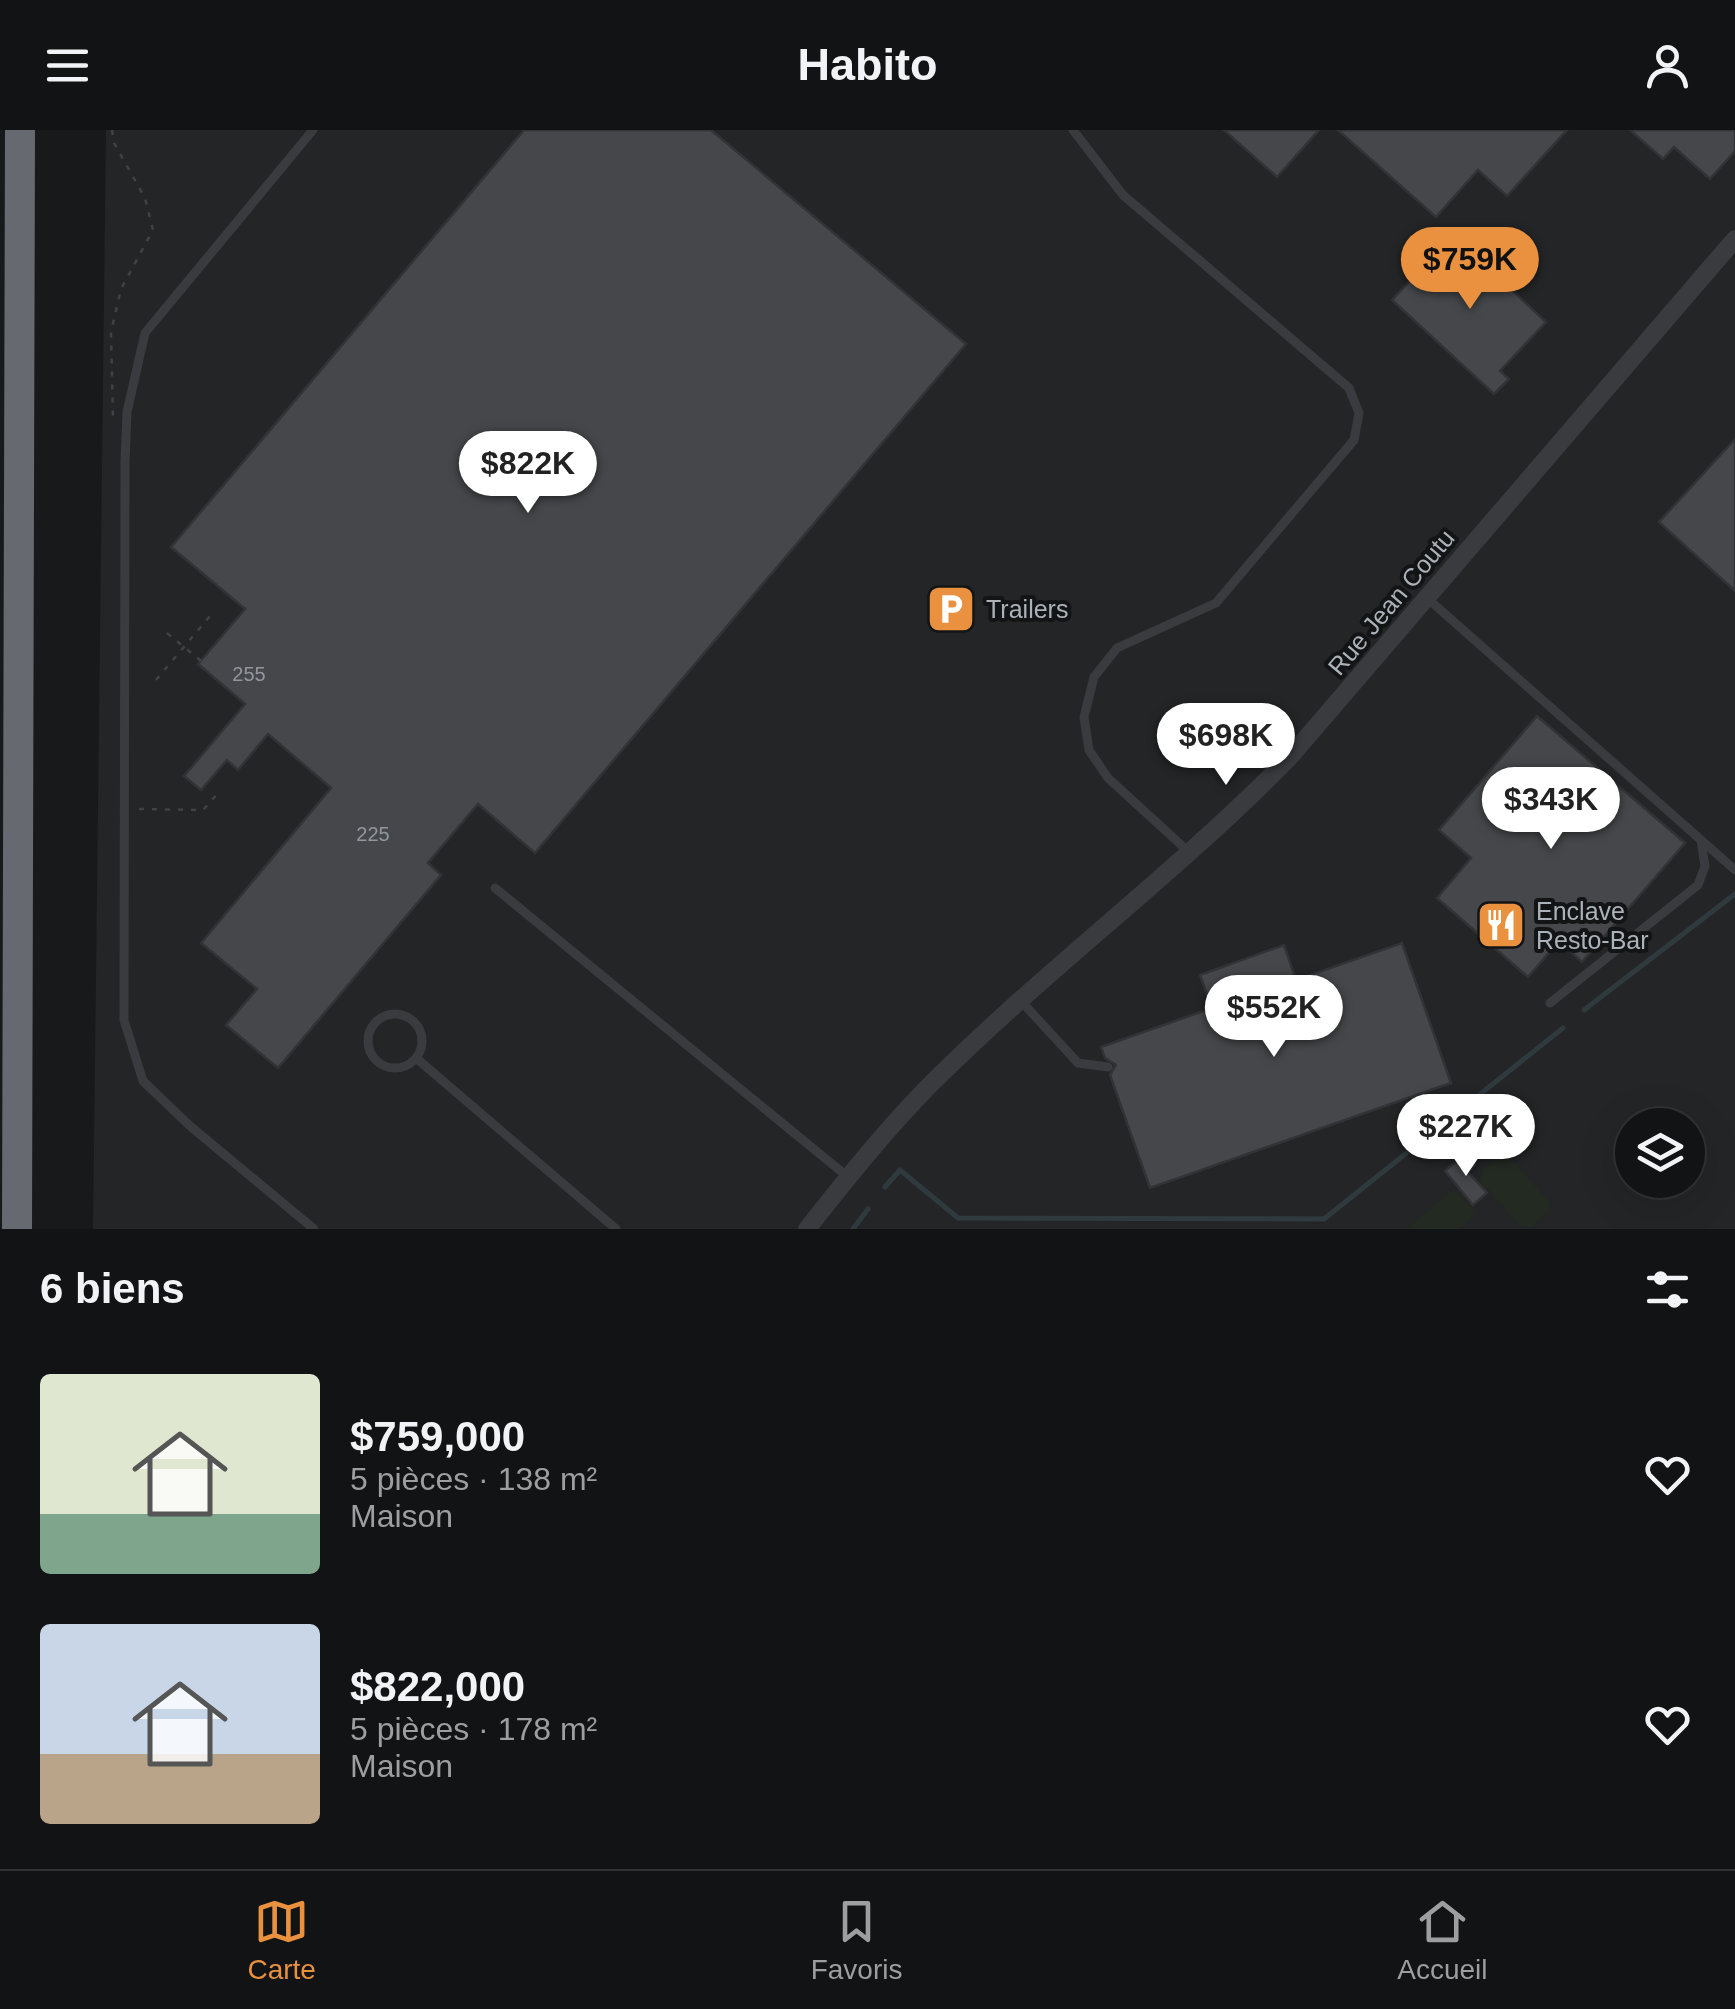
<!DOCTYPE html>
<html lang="fr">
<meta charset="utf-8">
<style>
body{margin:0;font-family:Arial,sans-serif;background:#1b1c1d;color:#f1f3f6;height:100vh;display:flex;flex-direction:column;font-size:38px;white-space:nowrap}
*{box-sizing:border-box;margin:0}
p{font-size:32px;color:#9c9ea0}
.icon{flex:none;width:55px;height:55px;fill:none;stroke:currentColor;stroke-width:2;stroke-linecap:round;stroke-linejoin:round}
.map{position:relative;height:1099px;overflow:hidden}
.drawer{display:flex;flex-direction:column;background:#121314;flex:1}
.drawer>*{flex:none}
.controls{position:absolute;left:1615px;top:978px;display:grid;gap:20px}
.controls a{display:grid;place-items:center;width:90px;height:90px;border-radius:50%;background:#121314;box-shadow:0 10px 40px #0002,0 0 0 2px #313234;font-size:50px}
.price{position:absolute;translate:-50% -85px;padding:0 22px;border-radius:35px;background:#fff;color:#222;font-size:32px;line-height:65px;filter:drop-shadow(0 2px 5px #0008)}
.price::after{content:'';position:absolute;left:50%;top:60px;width:30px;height:22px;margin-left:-15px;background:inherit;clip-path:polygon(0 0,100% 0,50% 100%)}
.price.on{background:#ea9140;color:#111}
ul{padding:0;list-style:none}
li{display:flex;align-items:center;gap:30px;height:250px;padding:0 40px}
li span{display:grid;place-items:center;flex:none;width:280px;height:200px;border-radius:10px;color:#555}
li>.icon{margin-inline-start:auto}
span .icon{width:120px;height:120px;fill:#fffc;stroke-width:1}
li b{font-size:42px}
h2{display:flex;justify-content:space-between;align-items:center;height:120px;padding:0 40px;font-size:42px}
header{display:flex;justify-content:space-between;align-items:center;height:130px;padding:0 40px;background:#121314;font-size:45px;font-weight:700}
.dock{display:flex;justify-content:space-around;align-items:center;height:140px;border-top:2px solid #313234;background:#121314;font-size:28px;color:#9c9ea0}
.dock a{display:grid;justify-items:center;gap:5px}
.dock .on{color:#ea9140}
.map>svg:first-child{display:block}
.built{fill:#242527;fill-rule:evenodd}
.green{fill:#232a22}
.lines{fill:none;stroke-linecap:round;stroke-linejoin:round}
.stream{stroke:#2f3a3e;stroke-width:5}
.building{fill:#45474a;stroke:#323336;stroke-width:2.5}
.path{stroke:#3f4246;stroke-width:2.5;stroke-dasharray:5 8;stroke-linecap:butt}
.lane{stroke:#393b3f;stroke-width:9}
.street{stroke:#393b3f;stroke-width:18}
.highway{stroke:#666a70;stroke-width:30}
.labels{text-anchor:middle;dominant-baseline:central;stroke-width:8;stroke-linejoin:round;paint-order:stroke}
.number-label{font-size:20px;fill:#92979d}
.street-label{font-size:25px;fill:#abb2b9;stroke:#131415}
.poi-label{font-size:25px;fill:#abb2b9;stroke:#131415;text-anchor:start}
</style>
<header><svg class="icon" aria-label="menu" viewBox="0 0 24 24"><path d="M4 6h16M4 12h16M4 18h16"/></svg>Habito<svg class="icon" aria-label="person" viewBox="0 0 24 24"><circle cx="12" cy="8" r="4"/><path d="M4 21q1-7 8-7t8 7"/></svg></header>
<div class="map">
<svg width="1735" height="1099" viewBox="0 0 1735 1099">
<rect width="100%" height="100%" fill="#18191a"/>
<path class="built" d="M106,0h1629v1099h-1642zM1632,995h56v55h-56z"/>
<path class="green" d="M1501,1024l8,2 40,45v10l-19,16 -10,-1 -40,-46 2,-9z
M1454,1059l22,24 -15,16h-55z"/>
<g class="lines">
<path class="stream" d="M1584,880l151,-116
M885,1057l15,-17 58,48 366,1 239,-191
M853,1099l15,-20"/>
</g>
<path class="building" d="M524,0h187l255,214 -431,509 -57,-49 -50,59 13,12 -163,193 -52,-43 31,-36 -56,-46 130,-155 -63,-54 -30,36 -11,-10 -26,30 -17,-14 61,-72 -47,-40 47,-55 -74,-62z
M1224,0h95l-42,47z
M1338,0h229l-60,66 -29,-26 -42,47z
M1630,0h105v21l-25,28 -36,-32 -11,12z
M1453,105l93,87 -46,49 9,8 -15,15 -102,-94z
M1735,309v152l-76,-69z
M1537,586l148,127 -103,119 -23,-21 -31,36 -91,-79 34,-40 -32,-28z
M1402,813l49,140 -301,105 -40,-113 6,-10 -11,-7 -4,-11 111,-39 -12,-33 84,-30 12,35z
M1466,1023l9,12 -7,7 19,21 -14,12 -28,-34z"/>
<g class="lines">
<path class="path" d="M112,0l2,13 31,55 8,32 -32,59 -10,43 2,87
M167,503l34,28
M156,550l54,-64
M139,679l64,1 16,-18"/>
<path class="lane" d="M313,0l-168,203 -18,79 -2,50 -1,558 19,61 47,45 124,103
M1073,0l50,65 226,193 10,25 -5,27 -138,163 -99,45 -23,29 -10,40 5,33 19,28 82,75
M1427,468l308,272
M495,758l353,289
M1021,871l57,62 30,4
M1550,873l148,-118 7,-19 -4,-25
M368 911a27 27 0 1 1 54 0a27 27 0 1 1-54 0Z
M416,928l200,171"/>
<path class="street" d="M807,1099c38,-48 76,-96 119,-140 115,-116 248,-214 363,-331l446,-519"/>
<path class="highway" d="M17,1099l3,-1099"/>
</g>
<defs>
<g id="parking-square" transform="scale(2.5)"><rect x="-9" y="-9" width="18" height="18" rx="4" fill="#ea9140" stroke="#131415"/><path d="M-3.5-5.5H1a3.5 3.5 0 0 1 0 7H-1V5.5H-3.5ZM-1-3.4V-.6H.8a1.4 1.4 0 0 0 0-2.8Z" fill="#fff"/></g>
<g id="restaurant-square" transform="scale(2.5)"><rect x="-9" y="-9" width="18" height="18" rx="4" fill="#ea9140" stroke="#131415"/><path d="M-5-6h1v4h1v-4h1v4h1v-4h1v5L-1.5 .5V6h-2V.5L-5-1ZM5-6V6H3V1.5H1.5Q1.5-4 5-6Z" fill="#fff"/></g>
</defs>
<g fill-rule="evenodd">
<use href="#parking-square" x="951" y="479"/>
<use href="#restaurant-square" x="1501" y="795"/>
</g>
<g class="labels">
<g class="number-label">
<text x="249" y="544">255</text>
<text x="373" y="704">225</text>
</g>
<g class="street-label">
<text transform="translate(1391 472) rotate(-50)">Rue Jean Coutu</text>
</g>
<g class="poi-label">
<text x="986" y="479">Trailers</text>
<text x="1536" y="781">Enclave<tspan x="1536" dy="29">Resto-Bar</tspan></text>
</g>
</g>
</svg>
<div class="controls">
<a><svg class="icon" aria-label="layers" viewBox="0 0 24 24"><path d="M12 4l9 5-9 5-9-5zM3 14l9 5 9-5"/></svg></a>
</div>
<b class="price on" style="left:1470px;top:182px">$759K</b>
<b class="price" style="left:528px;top:386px">$822K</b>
<b class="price" style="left:1226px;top:658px">$698K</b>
<b class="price" style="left:1551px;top:722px">$343K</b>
<b class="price" style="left:1274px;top:930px">$552K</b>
<b class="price" style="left:1466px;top:1049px">$227K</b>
</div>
<section class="drawer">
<h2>6 biens<svg class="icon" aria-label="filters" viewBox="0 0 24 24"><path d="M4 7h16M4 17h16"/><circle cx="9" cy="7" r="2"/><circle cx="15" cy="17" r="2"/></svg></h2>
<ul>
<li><span style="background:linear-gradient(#dfe7d0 70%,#7fa58c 0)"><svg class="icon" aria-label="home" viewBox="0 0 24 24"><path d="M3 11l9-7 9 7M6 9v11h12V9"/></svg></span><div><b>$759,000</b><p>5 pièces · 138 m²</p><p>Maison</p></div><svg class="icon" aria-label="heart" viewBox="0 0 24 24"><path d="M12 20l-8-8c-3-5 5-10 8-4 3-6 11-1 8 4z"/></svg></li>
<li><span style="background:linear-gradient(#c9d6e8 65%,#b9a48a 0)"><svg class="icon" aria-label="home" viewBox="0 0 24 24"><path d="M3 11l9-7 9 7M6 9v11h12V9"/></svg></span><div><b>$822,000</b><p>5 pièces · 178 m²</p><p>Maison</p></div><svg class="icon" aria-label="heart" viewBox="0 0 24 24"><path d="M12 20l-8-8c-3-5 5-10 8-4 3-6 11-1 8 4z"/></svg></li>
</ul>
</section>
<nav class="dock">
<a class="on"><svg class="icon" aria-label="map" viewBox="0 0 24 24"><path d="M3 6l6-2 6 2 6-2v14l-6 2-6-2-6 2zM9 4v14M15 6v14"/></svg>Carte</a>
<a><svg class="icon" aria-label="saved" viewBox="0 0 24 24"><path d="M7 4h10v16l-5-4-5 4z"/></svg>Favoris</a>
<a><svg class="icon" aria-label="home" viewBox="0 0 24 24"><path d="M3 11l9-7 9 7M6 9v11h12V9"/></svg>Accueil</a>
</nav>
